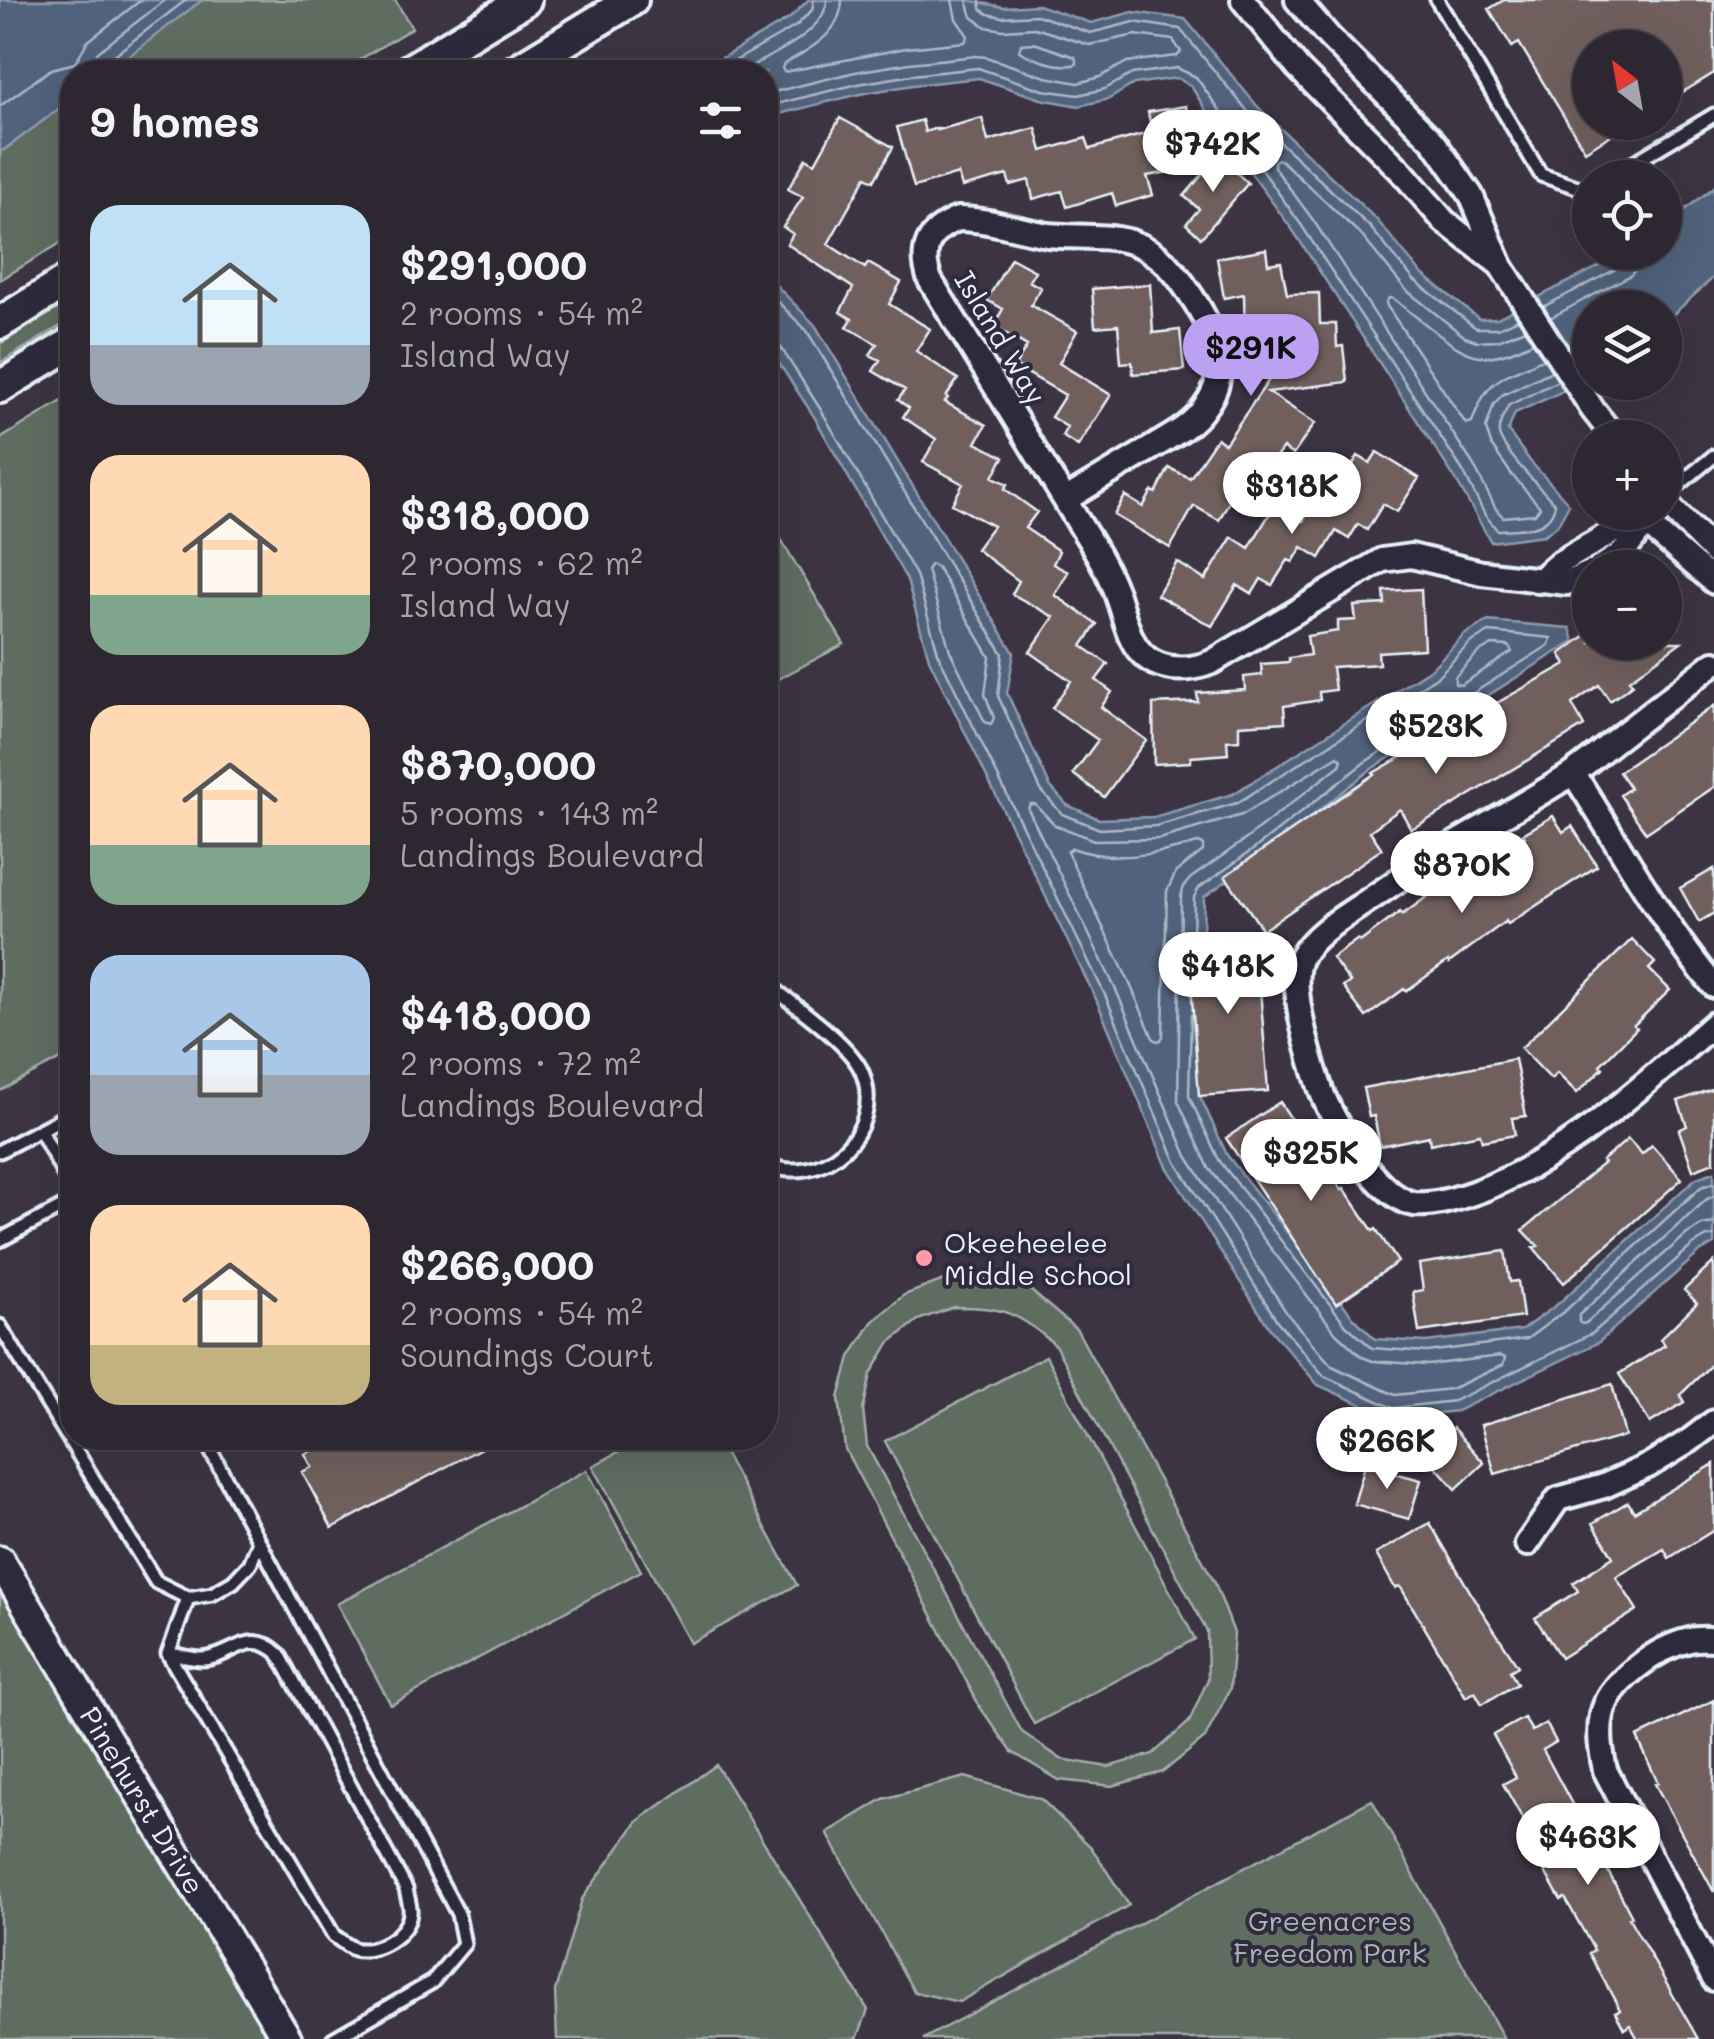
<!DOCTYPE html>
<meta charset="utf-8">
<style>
body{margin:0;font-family:Mali,sans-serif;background:#352f3a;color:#f1f3f6;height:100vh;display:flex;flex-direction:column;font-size:38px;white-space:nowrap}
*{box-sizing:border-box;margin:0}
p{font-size:32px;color:#a7a5ac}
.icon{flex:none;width:55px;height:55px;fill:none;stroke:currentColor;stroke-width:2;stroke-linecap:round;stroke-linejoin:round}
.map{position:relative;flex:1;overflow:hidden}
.side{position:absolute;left:60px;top:60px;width:718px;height:1390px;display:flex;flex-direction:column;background:#2d2732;border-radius:40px;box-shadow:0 10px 40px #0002,0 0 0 2px #48444d}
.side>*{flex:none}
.needle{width:65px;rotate:329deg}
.buttons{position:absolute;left:1572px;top:30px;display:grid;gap:20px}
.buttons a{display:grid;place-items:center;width:110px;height:110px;border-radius:50%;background:#2d2732;box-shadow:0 10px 40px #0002,0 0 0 2px #48444d;font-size:50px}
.price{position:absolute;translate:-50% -85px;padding:0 22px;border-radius:35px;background:#fff;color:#222;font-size:32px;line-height:65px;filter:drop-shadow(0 2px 5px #0008)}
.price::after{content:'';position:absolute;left:50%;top:60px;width:30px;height:22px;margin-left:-15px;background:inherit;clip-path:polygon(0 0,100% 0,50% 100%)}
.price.current{background:#bca0f2;color:#111}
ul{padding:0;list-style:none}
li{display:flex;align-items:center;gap:30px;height:250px;padding:0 30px}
li span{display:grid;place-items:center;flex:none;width:280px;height:200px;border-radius:30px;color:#555}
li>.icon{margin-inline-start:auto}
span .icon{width:120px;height:120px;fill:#fffc;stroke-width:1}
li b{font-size:42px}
h2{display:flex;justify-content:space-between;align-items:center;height:120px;padding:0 30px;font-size:42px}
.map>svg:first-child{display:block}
.green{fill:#5e6c61;stroke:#a3aeac;stroke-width:2.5;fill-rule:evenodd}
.water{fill:#51627c;stroke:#8d9bae;stroke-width:2.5}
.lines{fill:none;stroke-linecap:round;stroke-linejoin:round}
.shore{stroke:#acb8c6;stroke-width:2.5}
.building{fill:#705e5d;stroke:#e8f1f8;stroke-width:2.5}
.service-casing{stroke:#e8f1f8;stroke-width:19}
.minor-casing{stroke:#e8f1f8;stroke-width:30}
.tertiary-casing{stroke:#e8f1f8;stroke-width:35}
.secondary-casing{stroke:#e8f1f8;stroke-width:38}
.service{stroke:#2f2a3d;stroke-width:11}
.minor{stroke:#2f2a3d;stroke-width:22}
.tertiary{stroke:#2f2a3d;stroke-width:28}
.secondary{stroke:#2f2a3d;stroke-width:30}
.poi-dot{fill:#ff9aa2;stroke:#2f2a3d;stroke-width:4}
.labels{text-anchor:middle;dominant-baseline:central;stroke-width:8;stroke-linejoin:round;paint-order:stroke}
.street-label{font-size:28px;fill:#e8f1f8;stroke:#2f2a3d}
.poi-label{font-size:28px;fill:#e8f1f8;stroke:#2f2a3d;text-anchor:start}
.park-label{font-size:28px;fill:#aab5b4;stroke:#2f2a3d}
</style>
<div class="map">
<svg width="1714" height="2039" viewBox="0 0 1714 2039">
<rect width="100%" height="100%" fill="#3c3443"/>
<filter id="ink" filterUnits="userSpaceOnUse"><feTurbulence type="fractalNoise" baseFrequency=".01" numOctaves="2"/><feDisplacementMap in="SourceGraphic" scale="20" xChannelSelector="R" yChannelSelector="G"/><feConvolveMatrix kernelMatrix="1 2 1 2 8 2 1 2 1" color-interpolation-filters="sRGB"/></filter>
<g filter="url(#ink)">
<path class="green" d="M0,0h395l17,28 -73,44h-267v164l-72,44z
M72,300v19l-72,44v-19z
M72,395v658l-72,38v-652z
M765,513l79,131 -79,42z
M988,1278l42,12 47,40 138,253 19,50 -4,56 -25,49 -42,34 -51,14 -53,-6 -47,-28 -32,-45 -135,-258 -6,-51 11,-41 22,-35 32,-27 40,-15zM954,1307c50,0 63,5 101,38l152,286 1,48 -19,43 -36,32 -45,13 -47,-8 -39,-27 -155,-286 -4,-36 8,-36 18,-31 29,-23z
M1046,1356l149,283 -161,85 -149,-283z
M644,1438h72l81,147 -107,58 -97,-177z
M587,1470l54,101 -250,134 -54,-101z
M0,1546l295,493h-295z
M716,1765l152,245 -11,29h-300l-2,-48 27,-92 56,-78z
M965,1777l76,22 50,48 38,58 -170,97 -45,-10 -87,-159 56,-34z
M1372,1800l132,239h-581z"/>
<path class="water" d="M0,0h199l2,1 -93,71h-36v27l-68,51 -4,1z
M808,0h160l35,7 35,-2 53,18 42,-11 52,7 73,88 119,113 44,53 58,46 18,-1 129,-65 39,-1v-27l49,-38v90l-49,45v-14h-75v66l-31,19 -44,20 -7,18 22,30 39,43 -12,22 -13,9 -53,7 -37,-65 -160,-245 -82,-112 -21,-34 -14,-8 -43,6 -25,15 -30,7 -38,-7 -62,-21 -66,7 -53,9 -77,19 -18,9v-50h-67l92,-54z
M765,274l50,51 199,328 -7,40 43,93 17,19 32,14 55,-2 79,-23 199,-126 32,-33 23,-14 83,7 4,13 -204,129 -110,87 -56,40 -5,197 28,61 127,163 21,21 51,3 96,-12 37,-27 137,-125 18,-6v72l-14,8 -101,90 -142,69 -66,7 -73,-33 -48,-56 -103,-162 -71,-168 -167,-340 -22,-79 -94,-165 -48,-73z"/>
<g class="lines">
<path class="shore" d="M842,0c-1,34 -32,49 -58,64l-2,4 2,4 122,-24 59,-6 3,-6 -12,-17 -4,-19
M980,0l1,9 7,5 14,3 35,-2 53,18 44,-11 46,7 70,85 120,113 44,53 62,48h22l20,-9
M1034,43l41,14 2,7c-17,5 -42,-4 -58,-13l2,-7z
M91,72l2,-11 5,-9 67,-52
M104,72v-7l4,-5 78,-60
M716,72l80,-46 16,-16 2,-10
M740,72c27,-15 85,-38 87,-72
M765,97l13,-6 77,-19 55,-9 66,-7 10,1 60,20 32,6 22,-6 27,-15 50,-6 4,-4 -8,-12 -38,-5 -46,10 -54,-17 -32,2 -17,-3 -14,-10 -5,-17
M0,106l51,-37 24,-6 12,-21 54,-42
M765,111l15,-8 78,-19 54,-9 66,-7 65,22 35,5 27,-6 27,-15 45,-6 19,9 106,149 161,245 22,44 12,15c23,-1 54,1 58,-26 -13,-14 -52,-53 -56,-70 -2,-9 6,-22 10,-29l49,-24
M765,289l42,42 196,323 -5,42 43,94 21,24 38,15 56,-3 81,-23 201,-127 32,-33 19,-11 62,6 -2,7 -184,117 -111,87 -55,39 -5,9 -1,42
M1543,307l79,-41 5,-6 1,-8
M1550,318l81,-43 7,-9 3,-14
M1525,329l-27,11 -21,1 -12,-4 -59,-47 -45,-55 -79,-74 -4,-2 -4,3v5l39,53 160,244 23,45 7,8 32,-3 5,-7 -28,-32 -21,-30 -5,-17 8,-24 8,-9 50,-24
M765,338l7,1 6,4 43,67 95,165 23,81 166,339 71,167 102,160 46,54 69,32 61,-7 139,-68 100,-88 14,-8 7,-1
M1533,342c-42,20 -58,21 -95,-8 -15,-12 -30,-23 -44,-35l-5,-1 -3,4 1,4 79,118 6,-2c17,-48 30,-43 72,-64
M931,564l6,3 53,90 -5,37 9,24 -3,6 -6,-2 -35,-71 -23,-81z
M1492,645l17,1 3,6 -51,33 -6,-1v-7l23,-24z
M1338,756l4,4 -2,5 -94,74 -55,39 -7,8 -3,11 -3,204 31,67 127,165 26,24 11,4 55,4 72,-9 5,2 -2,7 -52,24 -56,6 -63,-29 -44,-51 -101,-159 -71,-166 -88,-181 2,-5h5l20,21 39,15 65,-1 83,-24z
M1198,843l5,2v6l-27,21 -9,19 -4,145 -2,4 -4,1 -4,-3 -23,-54 -63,-132 5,-4c41,15 85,7 126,-5z
M1191,1015l-2,81 30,64 127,165 26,23 55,4 100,-13 39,-29 135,-123 13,-4
M1714,1196l-7,3 -128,116v7l3,2 4,-1 101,-89 15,-9 12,-2"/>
</g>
<path class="building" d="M1504,0h210v73l-49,30v-55h-75v74h42l-47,29 -66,-108 -7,4 -23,-38z
M1186,106l10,61 -49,9 6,19 -37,11 -4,-13 -45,14 -5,-16 -29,8 -4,-19 -19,5 -3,-10 -45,12 -4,-13 -44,13 -17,-60 25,-7 3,12 12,-4v2l45,-12 6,23 48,-13 6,23 44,-13 4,11 62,-17 -4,-20z
M840,118l53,29 -19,34 -8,-4 -38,67 37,24 3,-5 33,19 -12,22 41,25 -14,22 42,28 -12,18 2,1 -3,4 41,23 -10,18 28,14 -11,20 15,7 -3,5 32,23 -12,16 34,23 -6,13 15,8 -13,23 42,29 -15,22 26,18 -12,16 16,12 -11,15 45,33 -42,57 -31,-23 25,-34 -46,-32 19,-27 -41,-29 24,-35 -42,-23 7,-13 -43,-32 17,-23 -41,-22 11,-20 -40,-22 13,-23 -33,-22 6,-9 -11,-8 7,-10 -32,-19 7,-11 -10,-5 7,-11 -30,-17 5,-8 -12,-7 13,-24 -66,-44 6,-10 -10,-7 20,-30 -15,-8 18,-31 9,5z
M1215,160h7l26,23 -47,55 -15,-14 13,-15 -15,-13z
M1266,249l2,15 13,-2 6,32 32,-1 1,31h16l1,23 6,-1 4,36 -79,10 47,31 -22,32 -10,-7 -30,40 -12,-9 -22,41 -25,-14 -24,42 -56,-33 11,-19 18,11 9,-16 4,2 13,-25 21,10 27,-40 8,6 50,-73 -3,-30 -27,1 -1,-48 -20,4 -7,-40z
M1011,258l24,13 -6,10 12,7 -10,17 46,26 -18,32 52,32 -33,51 -16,-10 5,-9 -16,-10 14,-22 -50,-29 12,-20 -34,-20 10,-17 -16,-9z
M1150,284l3,49 27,-3 4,40 -51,4 -1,-12 -11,1 -3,-38 -23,2 -3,-38z
M1377,452l42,26 -22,34 -14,-8 -16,26 -9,-6 -9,15 -13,-8 -16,27 -18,-11 -9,15 -5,-2 -16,25 -11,-6 -9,15 -15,-9 -25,41 -55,-31 20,-33 28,18 27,-43 17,11 26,-43 28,16 23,-40 12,7 20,-32 12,7z
M1421,589l3,60 -46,3 1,12 -47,3 3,23 -16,2 1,8 -36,6 1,16 -46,3v15l-12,1 1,13 -37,3v5l-37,2 -1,-60 45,-2 -1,-9 48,-3 -1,-13 18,-2 -1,-11 28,-2v-4l21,-3 -3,-19 31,-5v-10l18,-1 -2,-14 31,-2 -1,-13z
M1590,632v10h91l-52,38 4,4 -23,17 -11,-16 -27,19 12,22 -142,86 -31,17 -11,-20 -30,22 12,18 -119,81 -38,-54 149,-102 -1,-1 193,-109 -6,-10z
M1714,706v81l-68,46 -26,-38 10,-7 -11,-16z
M1553,816l10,16 9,-6 25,40 -89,58 -2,-3 -57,42 -1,-2 -42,30 -2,-2 -38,28 -23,-30 7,-5 -18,-24 26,-19 2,3 40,-30 2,3 44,-32 10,15 10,-7 3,3 27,-18 -10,-15 39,-24 -2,-3z
M1714,869v44l-15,9 -19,-34z
M1256,937l12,154 -69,5 -11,-154z
M1632,939l23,24 -6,6 21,21 -36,35 3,3 -37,37 3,3 -26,25 -20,-20 -6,6 -30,-31z
M1515,1059l11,57 -14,2 3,17 -33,6 -2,-7 -50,10 -1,-8 -49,10 -6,-30 -5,1 -6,-29z
M1714,1088v74l-21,8 -14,-40 8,-4 -9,-25z
M1280,1102l31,47 2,-2 29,43 2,-2 29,43 3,-2 22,33 -62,42 -110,-166z
M1628,1139l14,15 10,-9 30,34 -118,104 -31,-36 5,-1 -15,-16 81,-67 -2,-2z
M1505,1251l5,31 8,-1 5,36 -104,15 -6,-40 10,-2 -4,-26z
M1714,1262v100l-34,33 4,7 -34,21 -31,-49 46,-29 -5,-6 37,-36 -13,-13z
M1612,1384l13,52 -130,38 -14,-49z
M1453,1428l31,35 -28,26 -38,-42 19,-18 6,7z
M337,1438h163l-168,90 -30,-56 10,-5 -7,-13z
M1714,1464v66l-45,28 -5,-9 -48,28 21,33 -76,48 -26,-40 43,-27 -5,-8 40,-26 -20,-34 35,-21 6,10z
M1365,1465l56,15 -12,39 -55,-15z
M1430,1523l49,84 39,59 -8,5 7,13 -35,20 -7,-12 -9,5 -66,-111 -5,2 -19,-34z
M1714,1700v192l-59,-108 3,-1 -21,-46z
M1524,1718l8,13 14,-8 10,19 -13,8 89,166 -3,2 69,121h-60l-8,-14 -6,4 -9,-17 5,-2 -31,-57 5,-3 -29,-52 -4,2 -34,-60 6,-3 -30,-53 13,-7 -23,-42z"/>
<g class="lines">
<g class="service-casing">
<path id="service" d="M1437,0l104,175 45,15 4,-2
M1608,178l106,-63
M1665,496l49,-40
M765,982c26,21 85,61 97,90 24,60 -40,117 -97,92
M41,1131l31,59
M0,1151l72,-38
M0,1240l72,-38
M0,1326l156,256 32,16 24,-4 21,-12 17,-18 9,-22
M204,1438l254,476 6,30 -32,38 -99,57
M168,1654c11,1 23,5 34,5 30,-1 47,-33 77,-5l127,235c1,7 5,17 4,24 -2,22 -35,42 -56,36 -6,-2 -14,-9 -20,-13l-166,-282 20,-56"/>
</g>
<g class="minor-casing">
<path id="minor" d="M1243,0l55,68 104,104 42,49 54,42
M1297,0l33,38 104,104 37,53 30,71 92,144 22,28
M958,219c30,0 60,11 90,16 27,3 56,-1 83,7 31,10 48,34 65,61 21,34 36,69 8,105 -13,19 -35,29 -54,41 -29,17 -57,34 -85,51l-135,-220c-11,-30 -2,-50 28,-61z
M1065,500c17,29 37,57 49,88 7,16 10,35 18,51 15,32 51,35 80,23l170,-102 29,-4 71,17 85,10 23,-10
M1665,502l49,50
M1640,513l6,10 68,59
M1600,568l23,-15 23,-30
M1538,581l21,-18 55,-32 32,-8
M1714,663c-32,25 -64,50 -96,75 -16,12 -31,26 -48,37 -42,27 -87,51 -130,78 -24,14 -47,31 -70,46 -23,16 -55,33 -69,58 -14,27 10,104 20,133 12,33 57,108 93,114 19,2 42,-5 59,-11 95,-34 166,-105 241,-169
M1573,773c47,72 86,147 141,213
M1527,1544l31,-45 46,-13 44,-20 41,-25 25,-19
M1714,1639c-8,0 -17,-1 -24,1 -32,7 -81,41 -88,75 -4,19 -1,36 3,55l109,209"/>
</g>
<g class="tertiary-casing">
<path id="tertiary" d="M0,1561l287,478"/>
</g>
<g class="secondary-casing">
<path id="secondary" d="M407,72l118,-72
M514,72l118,-72
M0,323l72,-45
M0,387l72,-44"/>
</g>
<use href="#service" class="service"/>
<use href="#minor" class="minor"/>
<use href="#tertiary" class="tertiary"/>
<use href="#secondary" class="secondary"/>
</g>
</g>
<circle class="poi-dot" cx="924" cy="1258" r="10"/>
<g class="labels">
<g class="street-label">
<text transform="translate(1001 337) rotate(59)">Island Way</text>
<text transform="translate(143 1800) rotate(59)">Pinehurst Drive</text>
</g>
<g class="poi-label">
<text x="944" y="1242">Okeeheelee<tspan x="944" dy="32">Middle School</tspan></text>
</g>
<g class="park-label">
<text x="1330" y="1920">Greenacres<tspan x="1330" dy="32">Freedom Park</tspan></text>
</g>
</g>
</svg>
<div class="buttons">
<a><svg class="needle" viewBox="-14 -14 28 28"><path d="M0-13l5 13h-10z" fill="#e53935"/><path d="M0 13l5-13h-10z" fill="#a7a5ac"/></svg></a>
<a><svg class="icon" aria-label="locate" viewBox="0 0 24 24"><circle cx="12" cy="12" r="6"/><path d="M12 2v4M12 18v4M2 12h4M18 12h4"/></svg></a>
<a><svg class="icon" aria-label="layers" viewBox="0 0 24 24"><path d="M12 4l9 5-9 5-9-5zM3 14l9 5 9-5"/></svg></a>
<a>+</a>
<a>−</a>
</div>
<b class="price" style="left:1213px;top:195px">$742K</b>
<b class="price current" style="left:1251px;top:399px">$291K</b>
<b class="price" style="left:1292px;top:537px">$318K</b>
<b class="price" style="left:1436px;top:777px">$523K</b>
<b class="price" style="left:1462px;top:916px">$870K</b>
<b class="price" style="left:1228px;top:1017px">$418K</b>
<b class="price" style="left:1311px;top:1204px">$325K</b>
<b class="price" style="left:1387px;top:1492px">$266K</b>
<b class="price" style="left:1588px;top:1888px">$463K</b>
<section class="side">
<h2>9 homes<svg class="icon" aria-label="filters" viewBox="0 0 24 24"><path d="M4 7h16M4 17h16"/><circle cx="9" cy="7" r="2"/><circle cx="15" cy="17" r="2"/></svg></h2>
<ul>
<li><span style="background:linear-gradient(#bfe0f5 70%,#9aa5b1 0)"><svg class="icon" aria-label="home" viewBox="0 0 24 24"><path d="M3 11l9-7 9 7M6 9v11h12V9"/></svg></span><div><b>$291,000</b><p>2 rooms · 54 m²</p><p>Island Way</p></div></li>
<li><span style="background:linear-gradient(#ffd9b3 70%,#7fa58c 0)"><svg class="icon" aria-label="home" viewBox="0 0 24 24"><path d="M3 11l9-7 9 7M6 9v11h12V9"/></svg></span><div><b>$318,000</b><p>2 rooms · 62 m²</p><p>Island Way</p></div></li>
<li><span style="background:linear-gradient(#ffd9b3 70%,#7fa58c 0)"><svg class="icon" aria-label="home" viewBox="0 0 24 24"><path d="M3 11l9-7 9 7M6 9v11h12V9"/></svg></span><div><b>$870,000</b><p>5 rooms · 143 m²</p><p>Landings Boulevard</p></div></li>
<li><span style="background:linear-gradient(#a9c7e8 60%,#9aa5b1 0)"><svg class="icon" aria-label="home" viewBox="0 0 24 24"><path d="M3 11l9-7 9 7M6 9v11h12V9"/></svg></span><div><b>$418,000</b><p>2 rooms · 72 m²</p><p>Landings Boulevard</p></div></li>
<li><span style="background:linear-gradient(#ffd9b3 70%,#c2b280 0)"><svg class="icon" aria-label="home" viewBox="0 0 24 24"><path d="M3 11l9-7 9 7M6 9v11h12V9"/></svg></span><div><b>$266,000</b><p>2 rooms · 54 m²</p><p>Soundings Court</p></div></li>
</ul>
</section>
</div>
